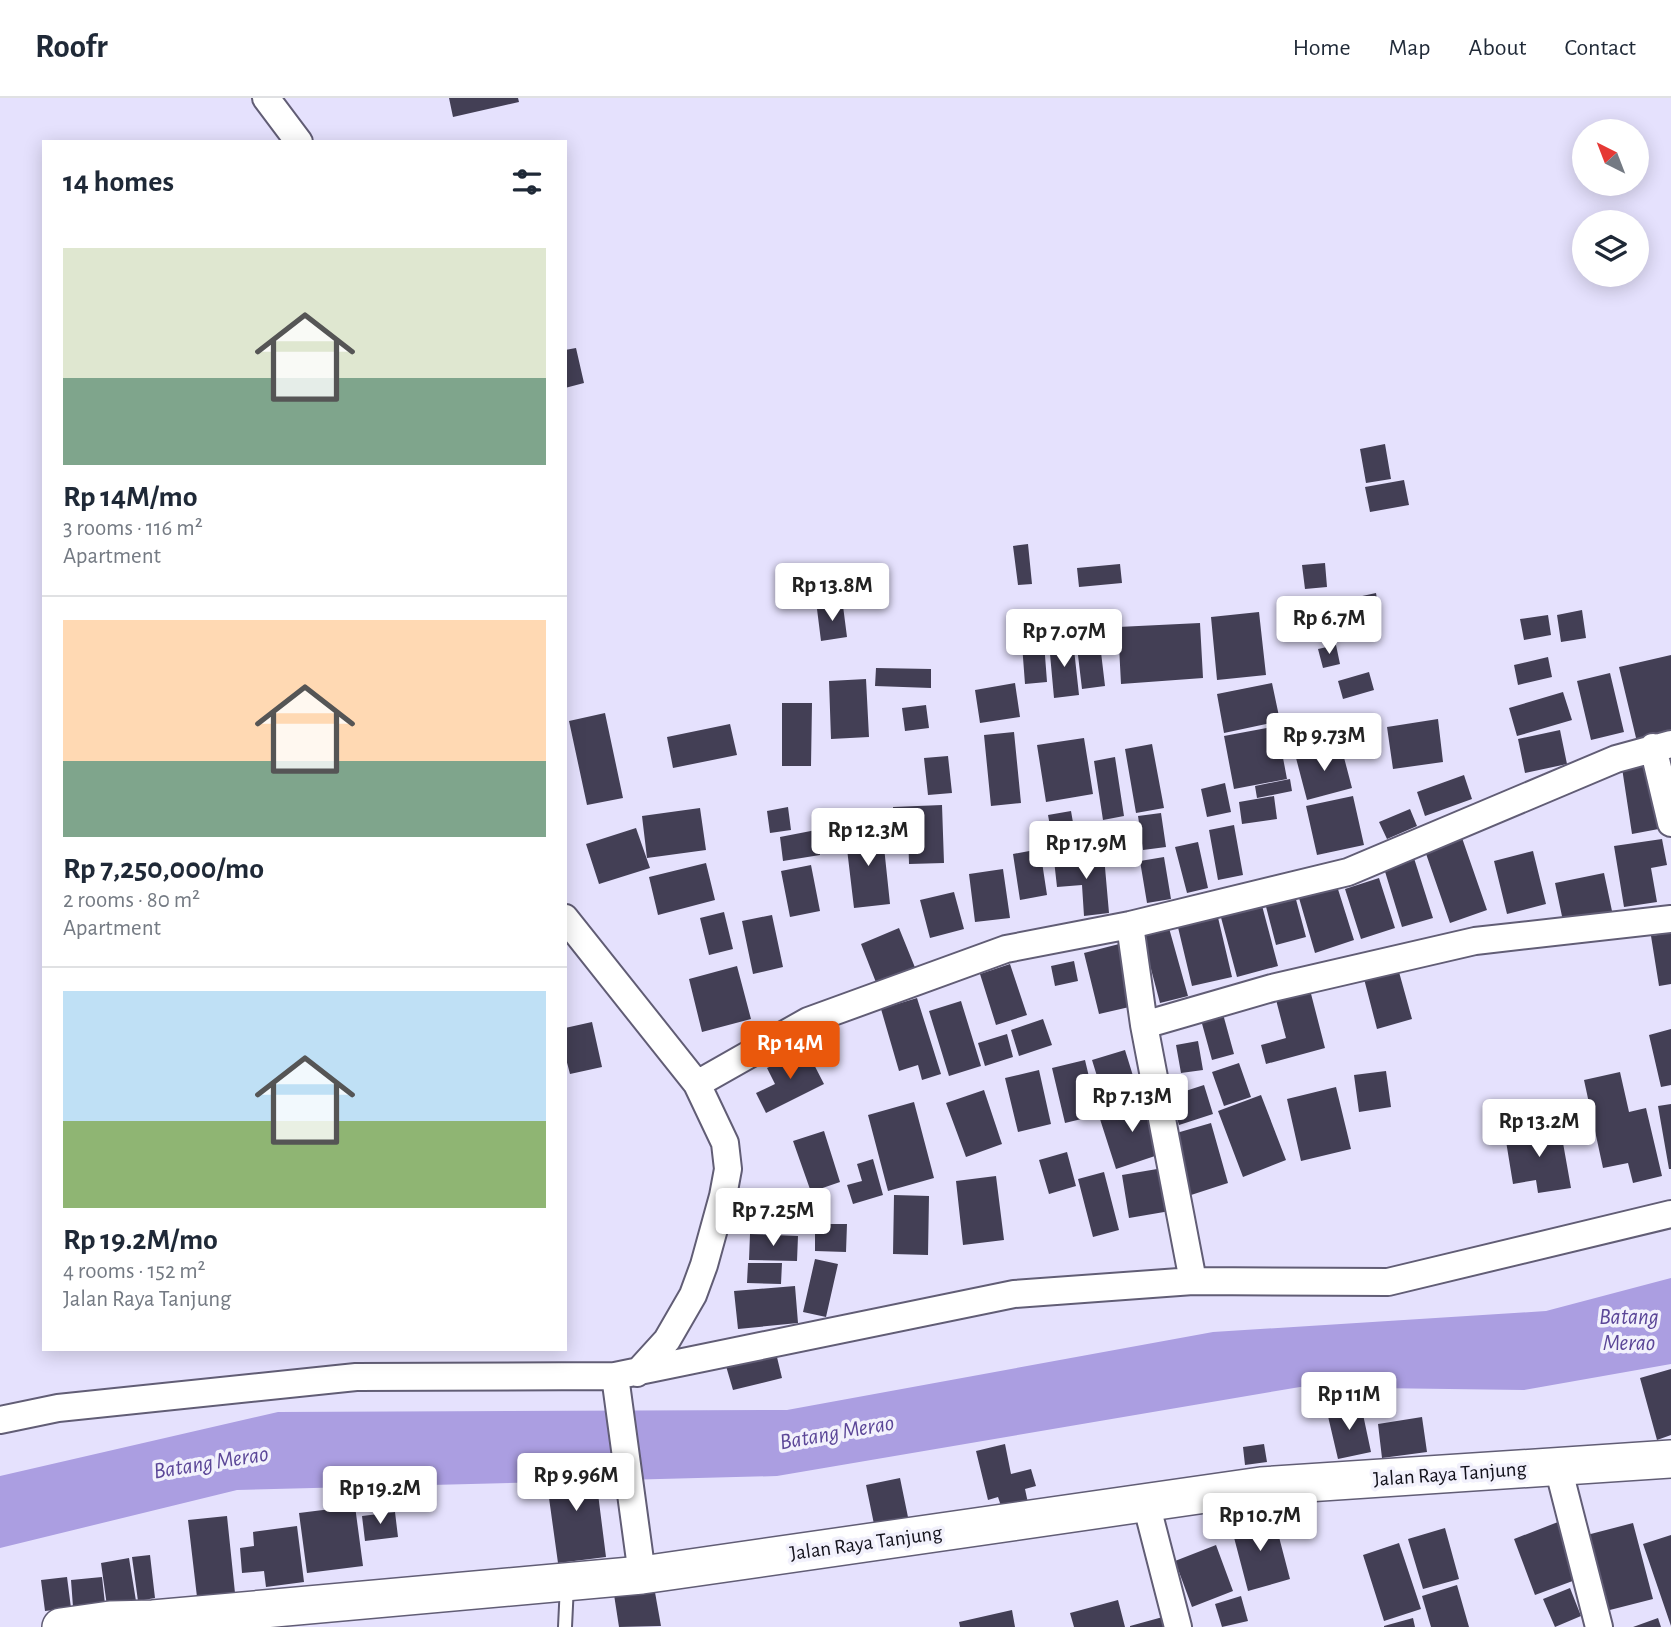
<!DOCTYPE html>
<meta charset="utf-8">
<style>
body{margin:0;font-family:"Alegreya Sans",sans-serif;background:#f2f2f3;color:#1f2937;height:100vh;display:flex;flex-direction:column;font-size:26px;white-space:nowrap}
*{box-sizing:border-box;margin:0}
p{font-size:23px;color:#747a83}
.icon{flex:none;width:38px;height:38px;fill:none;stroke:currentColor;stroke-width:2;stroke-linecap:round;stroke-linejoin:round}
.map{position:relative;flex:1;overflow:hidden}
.panel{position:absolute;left:42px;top:42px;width:525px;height:1211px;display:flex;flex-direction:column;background:#fff;border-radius:0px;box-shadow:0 4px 18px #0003}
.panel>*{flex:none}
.needle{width:46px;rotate:318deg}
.controls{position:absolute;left:1572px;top:21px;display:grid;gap:14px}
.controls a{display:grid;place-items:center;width:77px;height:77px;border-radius:50%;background:#fff;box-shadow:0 4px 18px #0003;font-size:35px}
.price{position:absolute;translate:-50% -60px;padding:0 16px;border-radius:7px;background:#fff;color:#222;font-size:23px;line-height:46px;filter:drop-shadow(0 2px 4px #0008)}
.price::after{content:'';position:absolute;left:50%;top:42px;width:21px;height:16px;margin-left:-10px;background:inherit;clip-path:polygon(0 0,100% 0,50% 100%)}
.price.current{background:#ea580c;color:#fff}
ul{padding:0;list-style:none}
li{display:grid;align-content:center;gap:14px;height:371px;padding:0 21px}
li+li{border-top:2px solid #e0e1e3}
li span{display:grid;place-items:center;height:217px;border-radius:0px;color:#555}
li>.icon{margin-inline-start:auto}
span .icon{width:126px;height:126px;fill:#fffc;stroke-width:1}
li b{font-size:30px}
h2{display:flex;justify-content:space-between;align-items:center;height:84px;padding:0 21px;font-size:30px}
header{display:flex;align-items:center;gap:42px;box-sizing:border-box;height:98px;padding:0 35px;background:#fff;border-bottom:2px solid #e0e1e3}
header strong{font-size:33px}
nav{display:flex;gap:38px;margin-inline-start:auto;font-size:24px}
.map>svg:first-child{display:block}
.water{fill:#ab9ee1}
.building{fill:#433f55}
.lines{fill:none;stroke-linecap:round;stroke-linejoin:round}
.lane-casing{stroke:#615d75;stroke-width:16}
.street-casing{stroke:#615d75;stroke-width:30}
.secondary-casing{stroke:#615d75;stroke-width:40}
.lane{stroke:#fff;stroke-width:12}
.street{stroke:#fff;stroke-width:26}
.secondary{stroke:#fff;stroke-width:37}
.labels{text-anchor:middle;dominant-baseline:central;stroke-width:7;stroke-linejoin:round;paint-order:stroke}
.street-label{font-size:21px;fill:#13121b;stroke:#f2f1fc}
.water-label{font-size:23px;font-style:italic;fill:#5b4697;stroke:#f2f1fc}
</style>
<header>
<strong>Roofr</strong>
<nav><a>Home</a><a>Map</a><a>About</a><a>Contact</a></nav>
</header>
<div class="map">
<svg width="1671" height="1529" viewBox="0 0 1671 1529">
<rect width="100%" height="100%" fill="#e5e1fd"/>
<path class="water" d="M1671,1180v86l-147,26 -224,-3 -523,89 -540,14 -237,58v-72l278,-64 509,-2 426,-78 333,-21z"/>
<path class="building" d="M449,0h69l1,4 -66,15z
M576,250l8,35 -19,5v-38z
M1385,346l6,35 -25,4 -6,-34z
M1404,382l5,25 -39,7 -5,-25z
M1028,446l4,40 -14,1 -5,-39z
M1325,465l2,24 -22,2 -3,-24z
M1120,466l2,19 -43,4 -2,-19z
M1376,495l5,29 -23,4 -5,-28z
M843,508l4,31 -26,4 -4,-32z
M1096,512l9,76 -23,3 -9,-76z
M1582,512l4,28 -25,4 -4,-27z
M1259,514l7,63 -49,5 -6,-63z
M1548,517l3,20 -27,5 -4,-21z
M1200,525l3,55 -82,6 -3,-57z
M1043,531l4,53 -22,2 -4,-53z
M1073,542l6,55 -25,3 -5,-55z
M1336,547l4,19 -17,4 -5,-19z
M1671,557v78l-34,9 -18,-75z
M1548,559l4,20 -34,8 -4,-20z
M876,570l55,1v19l-56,-2z
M1369,574l5,18 -31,9 -5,-18z
M1610,575l14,59 -33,8 -14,-59z
M866,581l3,58 -38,2 -2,-58z
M1015,585l5,34 -40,6 -5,-33z
M1272,585l8,38 -56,12 -7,-39z
M1563,594l9,28 -55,16 -8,-28z
M782,605h30l-1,63h-29z
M926,607l3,23 -24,3 -3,-23z
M605,615l18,85 -36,7 -18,-84z
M1438,621l5,43 -50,7 -6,-42z
M730,626l7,31 -64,13 -6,-31z
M1277,628l10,53 -53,10 -10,-53z
M1560,632l7,34 -42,9 -7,-34z
M1014,634l7,71 -30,3 -7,-71z
M1084,640l9,56 -47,8 -9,-57z
M1152,646l12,64 -28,5 -11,-64z
M1341,648l11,42 -45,12 -11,-42z
M948,658l4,37 -24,2 -4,-37z
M1115,659l9,59 -21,4 -9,-59z
M1654,665l10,65 -32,6 -10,-66z
M1464,677l8,24 -47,17 -8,-24z
M1290,681l2,12 -35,7 -2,-12z
M1225,685l6,29 -24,5 -6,-28z
M1274,698l3,23 -35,5 -3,-22z
M1353,698l11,49 -47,10 -11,-49z
M942,707l2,58 -35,1 -1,-35h-14l-1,-22z
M788,709l3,23 -21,3 -3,-22z
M700,710l6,42 -59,8 -5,-42z
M1410,711l7,17 -30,13 -8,-17z
M1071,713l4,23 -23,3 -4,-22z
M1161,715l5,34 -23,3 -5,-34z
M1234,727l9,50 -25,5 -9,-50z
M636,730l14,40 -51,16 -13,-40z
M882,730l8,76 -36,4 -9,-76z
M816,732l4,25 -37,6 -3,-24z
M1125,733l4,30 -15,2 -4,-30z
M1461,737l26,75 -37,13 -26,-75z
M1662,741l5,26 -16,3 6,34 -33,5 -10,-61z
M1198,744l10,46 -21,5 -12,-46z
M1040,751l7,46 -27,5 -7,-46z
M1533,753l13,53 -39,10 -13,-53z
M1413,757l20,63 -31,9 -19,-62z
M1104,758l5,57 -25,3 -2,-31 -25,2 -3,-27z
M1164,759l7,42 -24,4 -7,-42z
M706,765l9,37 -57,15 -9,-38z
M811,767l9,46 -30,6 -9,-46z
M1003,771l7,49 -35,4 -6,-48z
M1604,775l8,38 -49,10 -8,-38z
M1379,780l16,50 -34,11 -16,-50z
M1337,788l17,54 -39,13 -16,-55z
M954,794l10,37 -34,9 -10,-38z
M1294,794l12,45 -30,8 -12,-46z
M1260,800l18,68 -41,11 -18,-67z
M1216,811l16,68 -40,9 -16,-67z
M724,814l9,37 -24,6 -9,-37z
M772,817l11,52 -30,7 -11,-53z
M899,830l17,42 -39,15 -16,-41z
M1169,830l19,68 -28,7 -18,-68z
M1671,835v51l-12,2 -8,-50z
M1123,845l15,62 -39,9 -15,-61z
M1074,863l4,20 -23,5 -4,-20z
M1396,863l16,58 -35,10 -15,-58z
M1010,866l17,51 -31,10 -16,-51z
M737,868l14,53 -49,13 -13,-53z
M1309,888l16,62 -59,16 -5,-19 25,-7 -11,-42z
M917,900l24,76 -19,6 -4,-15 -19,6 -18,-62z
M961,903l20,65 -32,10 -20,-65z
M1223,916l11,40 -22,6 -11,-40z
M1043,921l9,26 -33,11 -8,-26z
M592,924l10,45 -32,7 -5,-19v-27z
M1671,931v56l-10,2 -12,-52z
M1007,936l6,23 -28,9 -7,-23z
M1198,943l5,29 -22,3 -5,-28z
M806,951l18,35 -58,29 -10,-20 19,-9 -8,-16z
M1125,952l13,42 -33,10 -13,-42z
M1085,962l13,55 -33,8 -13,-55z
M1239,965l12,34 -27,9 -12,-34z
M1039,972l12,54 -33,8 -13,-54z
M1386,973l5,36 -32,5 -5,-37z
M1620,974l9,40 17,-4 16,68 -29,7 -5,-20 -25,5 -19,-88z
M1204,987l9,29 -34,11 -9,-29z
M1336,989l15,62 -50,12 -14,-62z
M984,992l18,54 -36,13 -20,-54z
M1261,997l25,65 -43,17 -25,-66z
M1147,1002l17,53 -48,16 -17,-53z
M914,1004l20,76 -46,13 -20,-76z
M1671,1006v65h-2l-11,-63z
M1211,1025l17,60 -37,12 -18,-61z
M1560,1028l11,62 -33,5 -2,-13 -23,4 -8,-49z
M824,1033l16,51 -29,10 -18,-51z
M1067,1054l9,34 -27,8 -10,-34z
M873,1061l10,36 -30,9 -6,-19 15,-4 -5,-17z
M1163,1070l7,43 -41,7 -7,-43z
M1104,1074l15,58 -26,7 -15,-58z
M996,1078l8,64 -41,5 -7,-64z
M894,1097l35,1 -1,59 -35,-1z
M815,1126h32l-1,28 -31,-1z
M750,1136l48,2 -1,25 -48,-1z
M815,1161l23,5 -12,53 -23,-5z
M748,1165h34l-1,21 -34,-1z
M795,1188l3,37 -60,6 -4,-38z
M776,1255l6,25 -49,12 -7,-24z
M1671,1271v66l-14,5 -17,-62z
M1361,1307l10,47 -33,7 -11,-47z
M1422,1319l5,35 -45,6 -4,-34z
M1005,1346l6,30 20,-5 5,17 -11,3 3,14 -26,6 -4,-12 -10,3 -12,-49z
M1264,1346l3,18 -22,3 -2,-18z
M594,1364l12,95 -48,6 -13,-94z
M900,1380l9,44 -34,7 -9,-44z
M355,1408l8,60 -56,7 -8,-60z
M395,1414l3,25 -33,4 -3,-25z
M1273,1416l17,65 -42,12 -17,-65z
M227,1418l8,77 -38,4 -9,-77z
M1558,1424l20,57 -43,16 -21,-56z
M1633,1425l20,76 -51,13 -19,-76z
M297,1428l7,56 -38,5 -2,-16 -22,2 -2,-25 14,-2 -1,-14z
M1445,1430l14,51 -36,10 -15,-50z
M1671,1437v91l-28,-82z
M1399,1445l22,66 -37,12 -21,-66z
M1216,1447l17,46 -41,16 -17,-46z
M150,1457l5,43 -17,3 -6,-44z
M129,1460l7,43 -29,5 -6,-43z
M67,1479l4,31 -26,3 -4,-31z
M102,1479l3,27 -32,3 -2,-27z
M653,1483l8,45 -42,1 -6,-39z
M1457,1487l12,42h-38l-9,-31z
M1570,1490l11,28 -26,11 -12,-28z
M1241,1498l7,25 -26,6 -7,-23z
M1118,1502l7,27h-51l-4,-14z
M1012,1512l3,17h-55l-1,-5z
M1170,1517l3,12h-43v-1z
M1413,1520l2,9h-31v-1z
M1658,1520l3,9h-28z"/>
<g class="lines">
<g class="lane-casing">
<path id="lane" d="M565,1529l2,-42"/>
</g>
<g class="street-casing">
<path id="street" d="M266,0l33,44
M1653,649l18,76
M565,820l132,166 28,59 3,26 -5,27 -19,69 -11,30 -26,45 -30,33
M1130,827l14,100 49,256
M1144,927l128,-37 203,-47 196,-22
M697,986l111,-63 198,-72 124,-24 218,-53 268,-113 55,-15
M615,1278l27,199
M0,1322l58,-12 298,-31 259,-1 399,-82 179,-13 195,1 283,-68
M1558,1369l41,160
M1146,1405l32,124"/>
</g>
<g class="secondary-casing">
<path id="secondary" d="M61,1529l49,-7 43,-1 489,-44 619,-89 410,-27"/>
</g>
<use href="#lane" class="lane"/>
<use href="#street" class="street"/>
<use href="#secondary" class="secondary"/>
</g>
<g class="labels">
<g class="street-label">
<text transform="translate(1450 1376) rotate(-4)">Jalan Raya Tanjung</text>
<text transform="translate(866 1445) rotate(-8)">Jalan Raya Tanjung</text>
</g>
<g class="water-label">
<text x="1629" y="1219">Batang<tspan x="1629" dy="26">Merao</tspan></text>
<text transform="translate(837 1335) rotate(-10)">Batang Merao</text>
<text transform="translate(211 1365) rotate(-9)">Batang Merao</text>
</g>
</g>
</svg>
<div class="controls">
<a><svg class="needle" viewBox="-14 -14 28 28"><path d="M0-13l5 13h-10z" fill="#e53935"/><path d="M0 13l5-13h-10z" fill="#747a83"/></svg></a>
<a><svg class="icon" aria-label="layers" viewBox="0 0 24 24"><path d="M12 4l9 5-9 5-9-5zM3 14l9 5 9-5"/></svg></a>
</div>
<b class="price" style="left:832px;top:525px">Rp 13.8M</b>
<b class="price" style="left:1329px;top:558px">Rp 6.7M</b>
<b class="price" style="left:1064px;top:571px">Rp 7.07M</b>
<b class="price" style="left:1324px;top:675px">Rp 9.73M</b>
<b class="price" style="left:868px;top:770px">Rp 12.3M</b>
<b class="price" style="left:1086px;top:783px">Rp 17.9M</b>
<b class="price current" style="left:790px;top:983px">Rp 14M</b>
<b class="price" style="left:1132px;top:1036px">Rp 7.13M</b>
<b class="price" style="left:1539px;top:1061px">Rp 13.2M</b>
<b class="price" style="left:773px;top:1150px">Rp 7.25M</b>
<b class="price" style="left:1349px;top:1334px">Rp 11M</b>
<b class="price" style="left:576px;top:1415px">Rp 9.96M</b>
<b class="price" style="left:380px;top:1428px">Rp 19.2M</b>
<b class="price" style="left:1260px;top:1455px">Rp 10.7M</b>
<section class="panel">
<h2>14 homes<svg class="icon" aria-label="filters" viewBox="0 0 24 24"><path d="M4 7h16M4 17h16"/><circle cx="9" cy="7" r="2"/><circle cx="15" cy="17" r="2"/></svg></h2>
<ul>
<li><span style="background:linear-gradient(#dfe7d0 60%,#7fa58c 0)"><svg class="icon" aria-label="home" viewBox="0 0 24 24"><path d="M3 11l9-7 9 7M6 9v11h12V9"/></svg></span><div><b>Rp 14M/mo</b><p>3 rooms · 116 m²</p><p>Apartment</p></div></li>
<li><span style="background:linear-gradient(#ffd9b3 65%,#7fa58c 0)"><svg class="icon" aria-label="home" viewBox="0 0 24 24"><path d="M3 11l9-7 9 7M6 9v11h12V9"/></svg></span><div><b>Rp 7,250,000/mo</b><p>2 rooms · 80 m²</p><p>Apartment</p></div></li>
<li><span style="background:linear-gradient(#bfe0f5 60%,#8fb573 0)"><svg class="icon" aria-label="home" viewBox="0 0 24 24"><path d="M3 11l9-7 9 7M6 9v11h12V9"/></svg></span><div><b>Rp 19.2M/mo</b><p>4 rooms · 152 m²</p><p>Jalan Raya Tanjung</p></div></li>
</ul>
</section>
</div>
